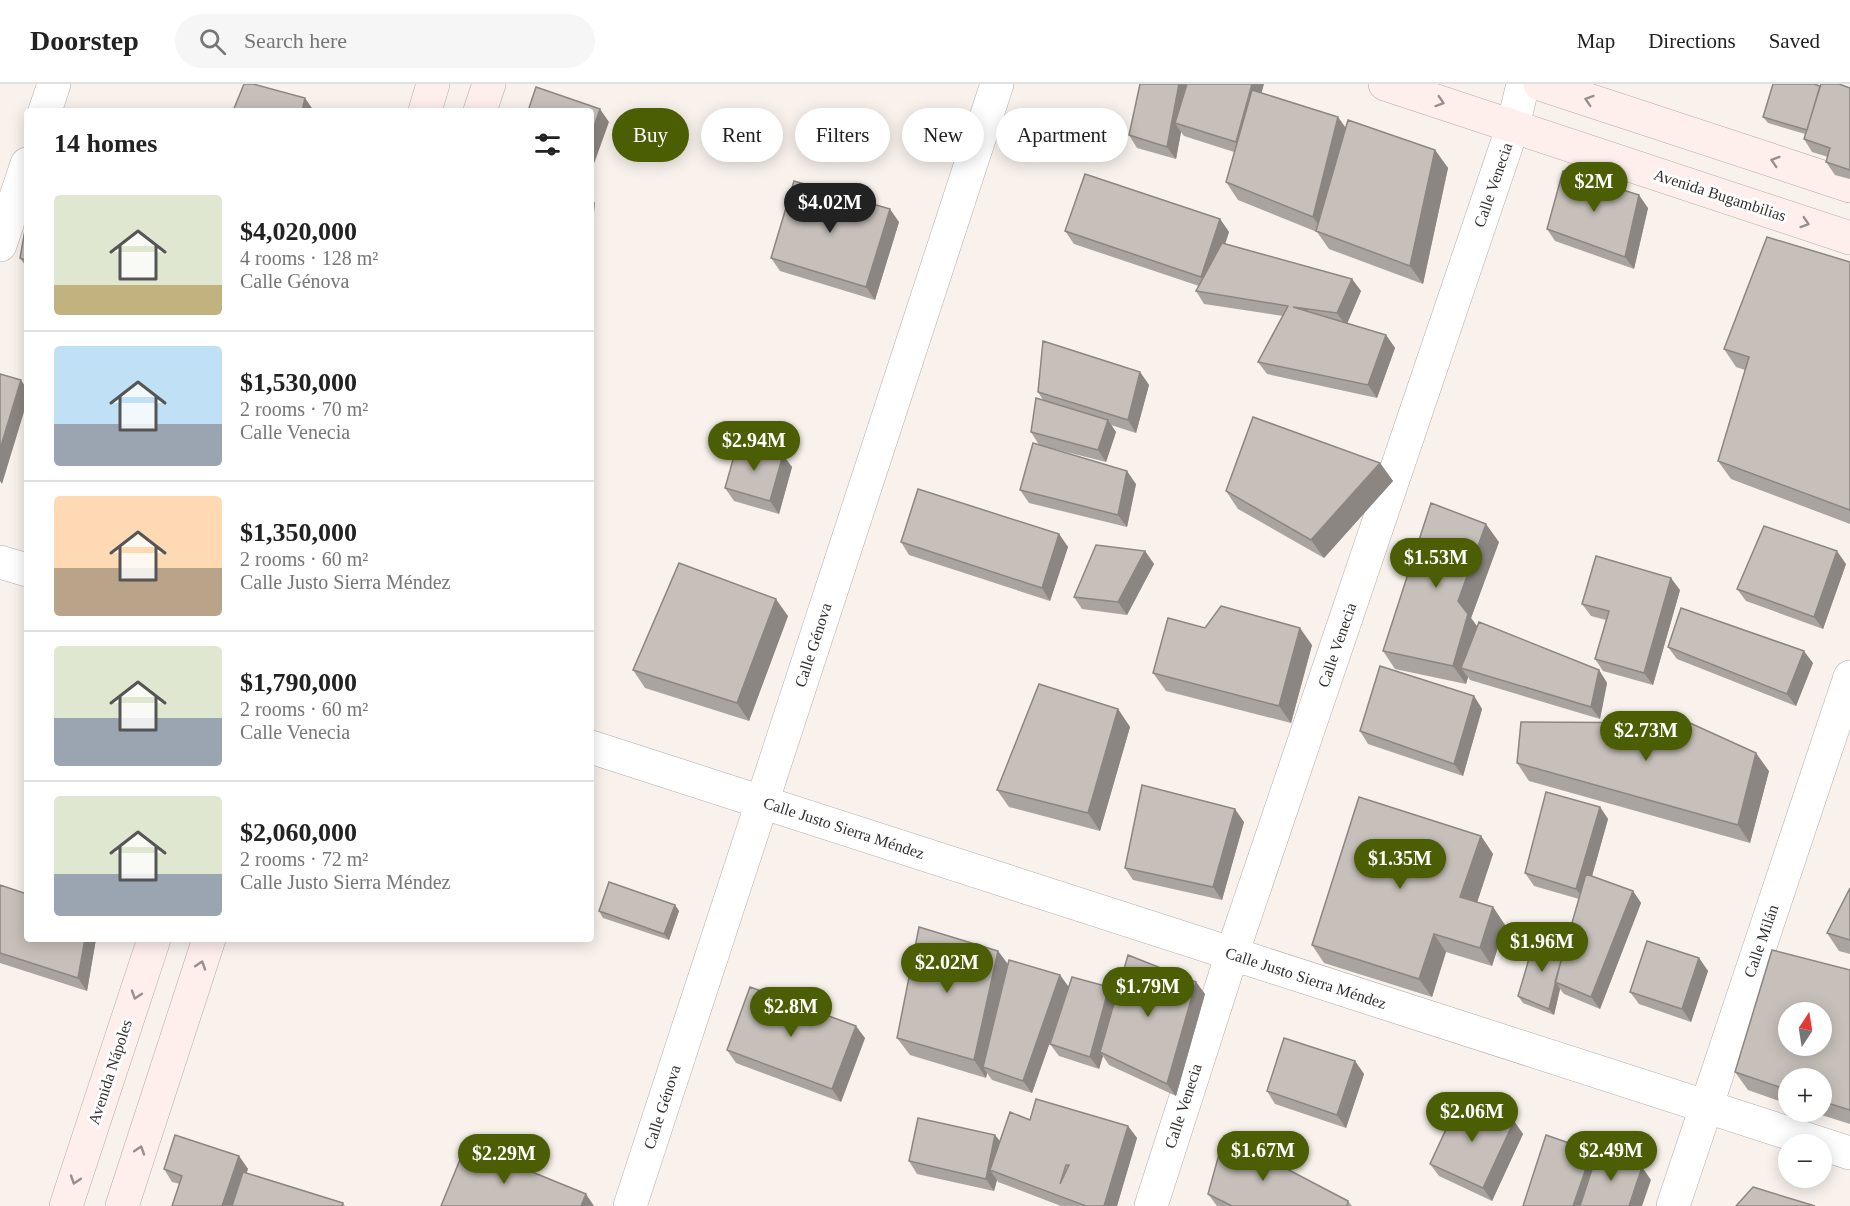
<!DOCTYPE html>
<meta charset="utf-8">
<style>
body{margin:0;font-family:Georgia,serif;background:#f6f6f6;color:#222;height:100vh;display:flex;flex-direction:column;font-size:22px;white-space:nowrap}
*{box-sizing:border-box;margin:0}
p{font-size:20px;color:#767676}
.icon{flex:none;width:33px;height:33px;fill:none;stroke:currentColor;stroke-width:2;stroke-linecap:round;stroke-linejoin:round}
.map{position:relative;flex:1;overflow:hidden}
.side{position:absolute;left:24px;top:24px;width:570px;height:834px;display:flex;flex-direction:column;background:#fff;border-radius:6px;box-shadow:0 3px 15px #0003}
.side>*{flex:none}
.banner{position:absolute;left:612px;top:24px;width:570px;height:54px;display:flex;gap:12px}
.needle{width:39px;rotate:12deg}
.controls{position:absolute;left:1778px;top:918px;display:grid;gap:12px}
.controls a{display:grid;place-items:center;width:54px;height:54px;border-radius:50%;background:#fff;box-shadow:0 3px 15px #0003;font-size:30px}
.price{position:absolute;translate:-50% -51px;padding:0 14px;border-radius:21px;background:#4b5e03;color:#fff;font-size:20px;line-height:39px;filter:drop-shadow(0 2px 3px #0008)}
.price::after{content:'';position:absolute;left:50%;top:36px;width:18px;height:14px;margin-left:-9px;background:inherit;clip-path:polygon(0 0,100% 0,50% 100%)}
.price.on{background:#222;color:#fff}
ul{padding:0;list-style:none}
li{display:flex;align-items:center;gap:18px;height:150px;padding:0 30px}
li+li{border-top:2px solid #e0e0e0}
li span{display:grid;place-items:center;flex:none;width:168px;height:120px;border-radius:6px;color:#555}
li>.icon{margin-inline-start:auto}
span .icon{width:72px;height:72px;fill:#fffc;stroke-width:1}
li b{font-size:26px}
h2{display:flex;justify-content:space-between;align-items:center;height:72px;padding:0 30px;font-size:26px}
.pill{padding:0 21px;border-radius:27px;background:#fff;box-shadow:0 3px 15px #0003;font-size:21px;line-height:54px}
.pill.on{background:#4b5e03;color:#fff}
header{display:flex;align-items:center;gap:36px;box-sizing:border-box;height:84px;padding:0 30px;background:#fff;border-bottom:2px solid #e0e0e0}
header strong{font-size:28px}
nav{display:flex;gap:33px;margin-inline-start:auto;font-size:21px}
.search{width:420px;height:54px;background:#f6f6f6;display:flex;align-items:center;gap:15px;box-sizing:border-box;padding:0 21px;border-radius:33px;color:#767676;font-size:22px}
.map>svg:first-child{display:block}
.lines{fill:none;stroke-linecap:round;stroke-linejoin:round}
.minor-casing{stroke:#b3aca8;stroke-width:34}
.secondary-casing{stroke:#b3aca8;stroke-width:34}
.minor{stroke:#fff;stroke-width:33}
.secondary{stroke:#feeeec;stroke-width:33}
.wall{fill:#aaa4a0}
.shaded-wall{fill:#8b8682}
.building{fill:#c6bfba;stroke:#8b8682;stroke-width:1.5;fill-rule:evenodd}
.oneway{stroke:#988f8d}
.labels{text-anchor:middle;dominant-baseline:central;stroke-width:6;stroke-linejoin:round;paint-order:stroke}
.street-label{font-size:16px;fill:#33302e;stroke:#fff}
</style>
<header>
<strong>Doorstep</strong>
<div class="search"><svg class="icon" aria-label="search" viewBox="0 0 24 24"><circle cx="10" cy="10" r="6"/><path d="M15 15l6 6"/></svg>Search here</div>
<nav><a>Map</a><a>Directions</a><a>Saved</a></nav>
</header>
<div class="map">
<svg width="1850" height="1122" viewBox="0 0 1850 1122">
<rect width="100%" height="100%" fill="#f8f1ec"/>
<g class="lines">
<g class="minor-casing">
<path id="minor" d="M45,27l9,-27
M0,161l27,-81
M0,478l27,8
M591,663l1259,406
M630,1122l367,-1122
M1151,1122l81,-252 281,-828 10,-42
M1673,1122l177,-529"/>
</g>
<g class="secondary-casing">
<path id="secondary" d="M1385,0l465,154
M1540,0l310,102
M425,27l8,-27
M480,27l9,-27
M66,1122l88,-267
M122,1122l87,-267"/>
</g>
<use href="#minor" class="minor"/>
<use href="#secondary" class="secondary"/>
</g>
<path class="wall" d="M1820,2l30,2v91l-15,-4 -9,-13 2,-5 -16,-5 -8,-13 1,-5 -37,-11 -5,-6z
M1261,9l85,35 89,22 13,18 -25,116 -94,-35 -12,-17 -79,-32 -12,-18 8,-30 -50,-16 -3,-4 -5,27 -39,-11 -8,-13z
M1648,124l-14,61 -79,-28 -8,-12z
M27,135v49l-7,-10z
M1220,135l9,13 -4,12 127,35 9,12 -14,33 39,11 9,13 -18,50 -110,-24 -9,-12 25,-46 -79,-12 -8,-13 3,-5 -125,-42 -9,-13z
M899,138l-24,78 -95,-29 -9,-13z
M1850,178v262l-119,-45 -13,-18 27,-91 -9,-3 -12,-18z
M1140,288l9,13 -13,48 -25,-8 5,7 -10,30 -67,-17 -8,-13 12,-32 -5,-8z
M783,371l9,12 -13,47 -45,-13 -9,-13z
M1380,379l13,18 -69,77 -86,-49 -12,-18z
M1136,400l-9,43 -98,-24 -9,-13z
M1059,450l9,13 -18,54 -141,-46 -8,-13z
M1499,458l-28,76 6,8 122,44 8,13 -7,36 -130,-39 -2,-3 -2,7 -71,-15 -12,-18z
M1145,467l9,13 -27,51 -45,-6 -8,-12z
M1846,480l-23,65 -77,-28 -9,-12z
M1680,506l-27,95 -50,-14 -8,-12 11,-39 -15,-4 -9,-12z
M788,532l-39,105 -104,-33 -12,-18z
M1205,544l107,17 -21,78 -125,-32 -13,-18z
M1668,563l145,16 -17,43 -119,-47z
M1474,612l8,13 -19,67 -95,-32 -8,-13z
M1118,625l12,18 -30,104 -91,-24 -12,-17z
M1517,679l252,8 -19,72 -221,-62z
M1600,723l8,12 -16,57 41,15 8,12 -41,106 -36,-15 -4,-5 -6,26 -31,-12 -5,-7 46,-47v1l15,-51 -45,-13 -9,-13z
M1244,738l-22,78 -89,-20 -8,-12z
M1481,752l12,18 -16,48 16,5 12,18 -13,41 -46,-14 -14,45 -108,-34 -12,-18z
M0,801l96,54 -9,52 -87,-28z
M1850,804v66l-11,-3 -12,-18z
M675,821l4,6 -10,29 -66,-22 -4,-7z
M998,867l10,13 52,11 9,12 47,10 80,-15 9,12 -29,102 -67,-31 -6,-9 -4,13 -40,-13 -9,-12 11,-33 -29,82 -40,-13 -5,-7 -1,5 -76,-23 -13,-17z
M1699,874l9,13 -17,51 -52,-18 -9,-12z
M1850,886v154l-38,-12h9v-34h-33v26l-40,-14 -13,-18z
M865,954l-24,64 -105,-39 -9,-13z
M1355,977l9,13 -18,54 -71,-24 -8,-13z
M1030,1036l98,6 9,12 -20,68h-56l-63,-24 -1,-2 -3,11 -77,-17 -8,-13 86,-26 5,6z
M1514,1037l9,13 -31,67 -53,-25 -9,-12z
M239,1072l9,13 -2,4 97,30 2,3h-173l8,-22 -8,-2 -8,-13z
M1208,1110l140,7 4,5h-135z"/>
<path class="shaded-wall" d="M1179,0h11l-15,39 6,9 -5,27 -9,-12z
M1252,0h12l-19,71 -9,-13z
M305,14l9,13h-12z
M600,25l9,13 -18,50v-37z
M1338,33l13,18 -25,100 -13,-18z
M1435,66l13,18 -25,116 -13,-18z
M1639,111l9,13 -14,61 -9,-12z
M591,113l4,6 -4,40z
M890,125l9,13 -24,78 -9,-13z
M1220,135l9,13 -19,57 -9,-12z
M1352,195l9,12 -15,35 -9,-13z
M1386,251l9,13 -18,50 -9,-13z
M1140,288l9,13 -13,48 -8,-13z
M21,296l6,9v13l-25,82 -2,-3v-32z
M1108,336l8,12 -10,30 -8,-12z
M783,371l9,12 -13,47 -9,-13z
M1380,379l13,18 -69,77 -13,-18z
M1127,387l9,13 -9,43 -9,-12z
M1486,440l13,18 -28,76 10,14 -20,36 7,9 -2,7 -13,-18 5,-65z
M1059,450l9,13 -18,54 -8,-13z
M1145,467l9,13 -27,51 -9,-13z
M1837,467l9,13 -23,65 -9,-12z
M1671,494l9,12 -27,95 -9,-12z
M776,515l12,17 -39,105 -12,-18z
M1300,544l12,17 -21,78 -12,-17z
M1804,567l9,12 -17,43 -9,-12z
M1599,586l8,13 -7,36 -9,-12z
M1474,612l8,13 -19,67 -9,-12z
M1118,625l12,18 -30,104 -12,-18z
M1756,669l13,18 -19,72 -12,-18z
M1600,723l8,12 -23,82 -9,-12z
M1235,725l9,13 -22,78 -9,-13z
M1481,752l12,18 -20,61 -13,-18z
M1633,807l8,12 -41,106 -9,-12z
M675,821l4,6 -10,29 -5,-6z
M1493,823l12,18 -13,41 -12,-18z
M1434,850l12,18 -14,45 -13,-18z
M85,855h11l-9,52 -9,-13z
M998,867l13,18 -28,98 4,6 -1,5 -12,-18z
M1699,874l9,13 -17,51 -9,-13z
M1060,891l9,13 -37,105 -9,-12z
M1196,898l9,12 -29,102 -9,-12z
M1556,898l4,7 -6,26 -5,-6z
M1109,903l9,13 -18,52 3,4 -4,13 -9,-12z
M856,942l9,12 -24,64 -9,-13z
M1355,977l9,13 -18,54 -9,-13z
M1514,1037l9,13 -31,67 -9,-13z
M1128,1042l9,12 -20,68h-13z
M995,1051l9,12 -14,23 7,10 -3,11 -8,-12z
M1592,1067l8,13 -14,42h-13z
M239,1072l9,13 -13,37h-13z
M1642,1083l9,13 -9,26h-13z
M586,1110l8,12h-13z"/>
<path class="building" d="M244,0h9l52,14 -3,13h-69z
M1140,0h39l-12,63 -38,-12z
M1187,0h65l-16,58 -61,-19z
M1773,0h41l6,2 -13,44 -44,-13z
M1821,0h18l11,4v82l-24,-8 4,-14 -26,-9z
M536,3l64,22 -9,26v-24h-63z
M1252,6l86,27 -25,100 -87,-35z
M1348,36l87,30 -25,116 -94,-35z
M1563,87l76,24 -14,62 -78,-28z
M1085,90l135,45 -19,58 -136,-46z
M794,97l96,28 -24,78 -95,-29z
M27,135v42l-7,-3z
M1767,153l83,25v248l-132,-49 31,-104 -25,-8z
M1222,159l130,36 -15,34 -44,-6 93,28 -18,50 -110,-23 30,-56 -92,-15z
M1043,257l97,31 -12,48 -90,-28z
M0,290l21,6 -21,69z
M1036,314l72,22 -10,30 -67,-18z
M1253,333l127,46 -69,77 -85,-49z
M738,358l45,13 -13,46 -45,-13z
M1033,359l94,28 -9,44 -98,-25z
M918,405l141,45 -17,54 -141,-46z
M1431,419l55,21 -28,77 10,13 -15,52 -70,-15z
M1764,442l73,25 -23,66 -77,-28z
M1096,461l49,6 -27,51 -44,-5z
M1596,472l75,22 -27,95 -49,-14 14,-48 -27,-7z
M679,479l97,36 -39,104 -104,-33z
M1221,522l79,22 -21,78 -126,-33 15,-55 37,10z
M1681,524l123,43 -17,43 -119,-47z
M1479,538l120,48 -8,37 -130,-39z
M1380,582l94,30 -20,68 -94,-33z
M1039,600l79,25 -30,104 -91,-23z
M1521,638l169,1 66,30 -18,72 -221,-62z
M1142,701l93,24 -22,78 -88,-19z
M1546,708l54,15 -24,82 -51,-16z
M1359,713l122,39 -21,61 33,10 -13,41 -46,-14 -15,45 -107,-34z
M1586,790l47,17 -42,106 -36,-15z
M609,798l66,23 -11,29 -65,-23z
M0,801l27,9v45h58l-7,39 -78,-25z
M1850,804v52l-23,-7z
M919,843l79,24 -24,109 -77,-22z
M1536,851l28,14 -15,60 -31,-13z
M1647,857l52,17 -17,51 -52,-17z
M1772,866l78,20v140l-29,-9v-23h-33v12l-53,-18zM1788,928h33v34h-33z
M1128,871l68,27 -29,102 -67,-32z
M1009,876l51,15 -37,106 -40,-14z
M1072,893l37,10 -19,70 -40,-13z
M750,903l106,39 -24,63 -105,-39z
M1284,954l71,23 -18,54 -70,-24z
M1461,1013l53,24 -31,67 -53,-24z
M1036,1015l92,27 -24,80h-18l-96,-36 20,-58 20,8zM1066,1081h3l-9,19z
M918,1034l77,17 -9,44 -77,-18z
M175,1051l64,21 -17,50h-50l10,-30 -18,-7z
M1546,1051l46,16 -19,55h-50z
M1224,1052l124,65 -1,5h-115l-24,-12z
M466,1061l120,49 -5,12h-140z
M1598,1067l44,16 -13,39h-49z
M243,1088l100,31 -1,3h-110z
M1753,1103l62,19h-79z"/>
<defs><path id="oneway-chevron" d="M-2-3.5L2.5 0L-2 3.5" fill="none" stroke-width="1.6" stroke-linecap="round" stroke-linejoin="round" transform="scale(1.5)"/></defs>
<g class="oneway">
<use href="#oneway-chevron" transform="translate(1589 16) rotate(-162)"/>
<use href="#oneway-chevron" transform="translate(1440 18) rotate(18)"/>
<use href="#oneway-chevron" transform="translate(1775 77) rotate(-162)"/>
<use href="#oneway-chevron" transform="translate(1805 139) rotate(18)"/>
<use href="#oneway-chevron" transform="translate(201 881) rotate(-72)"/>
<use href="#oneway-chevron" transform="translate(136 911) rotate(108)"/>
<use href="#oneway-chevron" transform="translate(140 1066) rotate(-72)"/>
<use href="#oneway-chevron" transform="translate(75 1096) rotate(108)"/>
</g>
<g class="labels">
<g class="street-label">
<text transform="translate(1493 101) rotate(-71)">Calle Venecia</text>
<text transform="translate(1720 111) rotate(18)">Avenida Bugambilias</text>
<text transform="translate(813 561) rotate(-72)">Calle Génova</text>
<text transform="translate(1337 561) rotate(-71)">Calle Venecia</text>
<text transform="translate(844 744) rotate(18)">Calle Justo Sierra Méndez</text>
<text transform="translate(1761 857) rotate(-71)">Calle Milán</text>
<text transform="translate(1306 894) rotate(18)">Calle Justo Sierra Méndez</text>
<text transform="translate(110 988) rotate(-72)">Avenida Nápoles</text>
<text transform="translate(1183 1022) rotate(-72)">Calle Venecia</text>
<text transform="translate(662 1023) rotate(-72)">Calle Génova</text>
</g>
</g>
</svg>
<div class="controls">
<a><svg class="needle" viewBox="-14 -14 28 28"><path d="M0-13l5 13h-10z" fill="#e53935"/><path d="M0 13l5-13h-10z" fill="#767676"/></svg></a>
<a>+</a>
<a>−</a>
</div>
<b class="price" style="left:1594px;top:129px">$2M</b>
<b class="price on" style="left:830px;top:150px">$4.02M</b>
<b class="price" style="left:754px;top:388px">$2.94M</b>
<b class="price" style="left:1436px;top:505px">$1.53M</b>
<b class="price" style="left:1646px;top:678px">$2.73M</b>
<b class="price" style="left:1400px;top:806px">$1.35M</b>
<b class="price" style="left:1542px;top:889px">$1.96M</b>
<b class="price" style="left:947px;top:910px">$2.02M</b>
<b class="price" style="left:1148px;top:934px">$1.79M</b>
<b class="price" style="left:791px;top:954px">$2.8M</b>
<b class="price" style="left:1472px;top:1059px">$2.06M</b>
<b class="price" style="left:1263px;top:1098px">$1.67M</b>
<b class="price" style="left:1611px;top:1098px">$2.49M</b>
<b class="price" style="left:504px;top:1101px">$2.29M</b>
<div class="banner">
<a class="pill on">Buy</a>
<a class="pill">Rent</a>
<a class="pill">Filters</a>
<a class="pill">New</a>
<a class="pill">Apartment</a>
</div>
<section class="side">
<h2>14 homes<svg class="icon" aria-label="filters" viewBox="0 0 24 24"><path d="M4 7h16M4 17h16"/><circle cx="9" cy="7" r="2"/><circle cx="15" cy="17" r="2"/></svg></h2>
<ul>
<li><span style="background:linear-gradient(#dfe7d0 75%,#c2b280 0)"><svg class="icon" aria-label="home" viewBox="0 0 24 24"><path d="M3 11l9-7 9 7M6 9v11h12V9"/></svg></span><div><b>$4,020,000</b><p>4 rooms · 128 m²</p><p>Calle Génova</p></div></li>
<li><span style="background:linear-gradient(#bfe0f5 65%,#9aa5b1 0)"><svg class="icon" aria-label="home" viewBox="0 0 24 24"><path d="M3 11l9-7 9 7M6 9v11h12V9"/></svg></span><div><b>$1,530,000</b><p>2 rooms · 70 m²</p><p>Calle Venecia</p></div></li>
<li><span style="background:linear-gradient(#ffd9b3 60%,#b9a48a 0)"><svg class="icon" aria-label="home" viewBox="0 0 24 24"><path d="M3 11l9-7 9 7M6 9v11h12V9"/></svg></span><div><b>$1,350,000</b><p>2 rooms · 60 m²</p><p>Calle Justo Sierra Méndez</p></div></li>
<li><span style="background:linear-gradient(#dfe7d0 60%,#9aa5b1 0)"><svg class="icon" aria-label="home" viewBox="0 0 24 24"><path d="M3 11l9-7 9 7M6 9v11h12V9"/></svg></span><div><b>$1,790,000</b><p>2 rooms · 60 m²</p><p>Calle Venecia</p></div></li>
<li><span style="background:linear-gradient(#dfe7d0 65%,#9aa5b1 0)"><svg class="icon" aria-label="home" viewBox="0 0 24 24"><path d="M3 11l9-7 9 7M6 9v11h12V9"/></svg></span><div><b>$2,060,000</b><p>2 rooms · 72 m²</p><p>Calle Justo Sierra Méndez</p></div></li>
</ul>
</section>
</div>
